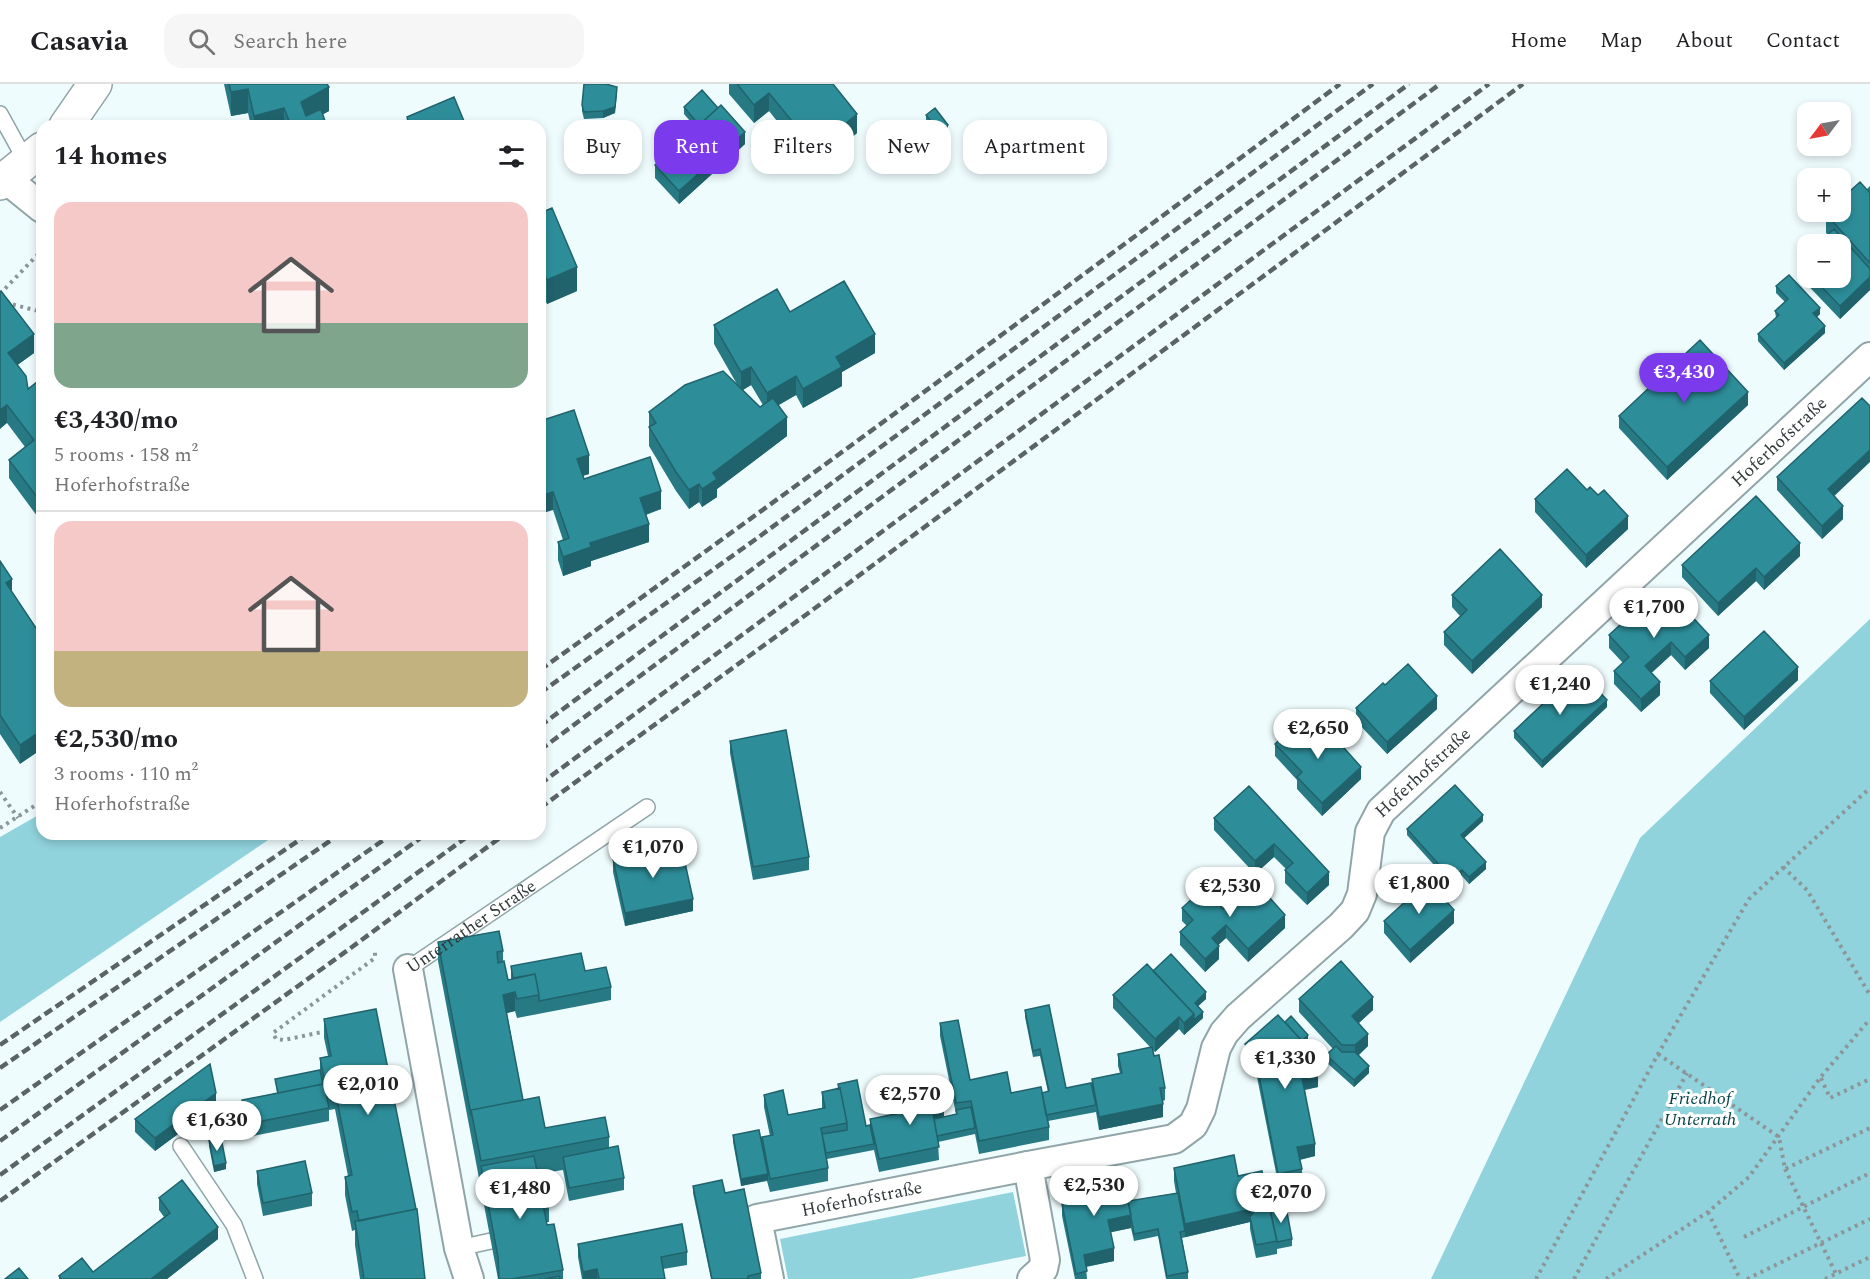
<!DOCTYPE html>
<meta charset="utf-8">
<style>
body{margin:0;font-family:Spectral,serif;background:#f6f6f6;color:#202124;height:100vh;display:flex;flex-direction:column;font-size:22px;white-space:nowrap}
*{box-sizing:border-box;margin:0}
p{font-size:20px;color:#757577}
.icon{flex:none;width:33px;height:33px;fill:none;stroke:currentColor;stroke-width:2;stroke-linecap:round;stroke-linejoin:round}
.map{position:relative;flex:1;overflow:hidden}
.sheet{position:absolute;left:36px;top:36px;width:510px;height:720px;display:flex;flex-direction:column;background:#fff;border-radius:18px;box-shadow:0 3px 9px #0003}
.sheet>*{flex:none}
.hud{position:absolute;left:564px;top:36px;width:570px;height:54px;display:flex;gap:12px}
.needle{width:39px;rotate:238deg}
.fabs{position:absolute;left:1797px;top:18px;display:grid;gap:12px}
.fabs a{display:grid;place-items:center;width:54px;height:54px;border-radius:12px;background:#fff;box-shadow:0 3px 9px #0003;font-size:30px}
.price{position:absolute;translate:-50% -51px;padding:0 14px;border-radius:21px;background:#fff;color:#222;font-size:20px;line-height:39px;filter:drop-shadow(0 2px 3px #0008)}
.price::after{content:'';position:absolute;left:50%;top:36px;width:18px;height:14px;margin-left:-9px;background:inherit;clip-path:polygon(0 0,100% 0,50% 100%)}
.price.active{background:#7c3aed;color:#fff}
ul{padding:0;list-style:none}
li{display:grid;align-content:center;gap:12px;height:318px;padding:0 18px}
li+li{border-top:2px solid #e0e0e0}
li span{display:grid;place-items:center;height:186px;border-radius:18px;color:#555}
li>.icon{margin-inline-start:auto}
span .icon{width:108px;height:108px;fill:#fffc;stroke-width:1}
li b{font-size:26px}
h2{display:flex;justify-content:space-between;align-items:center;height:72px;padding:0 18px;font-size:26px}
.pill{padding:0 21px;border-radius:18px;background:#fff;box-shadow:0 3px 9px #0003;font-size:21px;line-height:54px}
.pill.active{background:#7c3aed;color:#fff}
header{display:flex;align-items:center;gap:36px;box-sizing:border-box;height:84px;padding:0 30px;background:#fff;border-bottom:2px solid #e0e0e0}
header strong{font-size:28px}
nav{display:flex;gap:33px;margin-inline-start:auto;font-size:21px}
.search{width:420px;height:54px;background:#f6f6f6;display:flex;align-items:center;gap:15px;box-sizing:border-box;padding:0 21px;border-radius:18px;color:#757577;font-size:22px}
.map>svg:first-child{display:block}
.green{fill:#90d3dc}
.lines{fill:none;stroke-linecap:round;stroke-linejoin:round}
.lane-casing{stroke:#90a5a8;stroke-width:18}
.street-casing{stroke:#90a5a8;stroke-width:32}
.secondary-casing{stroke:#90a5a8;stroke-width:36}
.path{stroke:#8c9698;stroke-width:4;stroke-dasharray:3 4.5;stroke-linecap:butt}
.lane{stroke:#fff;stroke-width:15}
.street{stroke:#fff;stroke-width:28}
.secondary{stroke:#fff;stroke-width:33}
.rail{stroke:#5b6465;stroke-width:4.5;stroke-dasharray:9 4.5;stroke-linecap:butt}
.wall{fill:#277a84;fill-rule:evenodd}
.shaded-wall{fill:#20636c}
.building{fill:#2d8e9a;stroke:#20636c;stroke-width:1.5}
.labels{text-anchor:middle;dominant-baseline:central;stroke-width:6;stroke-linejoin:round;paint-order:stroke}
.street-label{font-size:18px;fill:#31393a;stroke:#fff}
.park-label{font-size:18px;font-style:italic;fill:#033f46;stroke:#fff}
</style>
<header>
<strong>Casavia</strong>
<div class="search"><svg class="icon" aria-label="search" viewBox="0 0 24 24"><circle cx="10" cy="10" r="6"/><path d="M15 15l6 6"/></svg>Search here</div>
<nav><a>Home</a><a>Map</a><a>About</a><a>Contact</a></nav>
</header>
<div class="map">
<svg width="1870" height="1195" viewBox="0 0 1870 1195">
<rect width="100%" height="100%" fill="#effcfe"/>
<path class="green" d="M1870,535v660h-439l209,-441z
M42,729v21h235l-277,188v-185z
M1013,1108l13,64 -115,23h-123l-8,-40z"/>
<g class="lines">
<g class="lane-casing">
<g id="lane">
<path d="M0,30l27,49"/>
<path id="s1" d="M408,885l239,-162"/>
<path d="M181,1062l53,79 21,54"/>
<path d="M459,1164l32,-7"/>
</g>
</g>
<g class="street-casing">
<g id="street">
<path d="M6,95l36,29"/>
<path d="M408,885l51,279 10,31"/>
<path id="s2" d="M769,1195l-12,-60 271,-53"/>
<path id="s3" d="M1032,1195l11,-10 2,-9 -17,-94 146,-27 19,-14 8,-16 15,-61 8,-15 14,-16 103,-91 14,-15 7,-17 8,-62 11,-21 489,-454"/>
</g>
</g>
<g class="secondary-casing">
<path id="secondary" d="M66,42l29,-42
M0,99l42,-34"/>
</g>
<path class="path" d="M0,210l42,-44
M0,213l11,7 31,8
M0,708l18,26
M0,744l42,-27
M1783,783l24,23 63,105
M327,947l-43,9 -8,-1 -3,-6 102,-75v-6
M1658,970l121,83 6,32 85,-41
M1821,994l9,20 40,-19
M1785,1085l51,105
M1708,1128l32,67
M1744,1153l126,-64
M1536,1195l122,-225 91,-155 121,-111
M1574,1195l113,-206
M1606,1195l102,-67 41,-35 71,-99 50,-59
M1747,1195l123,-60
M1825,1195l45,-22"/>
<use href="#lane" class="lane"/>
<use href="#street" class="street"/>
<use href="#secondary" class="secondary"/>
<path class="rail" d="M540,586c270,-192 535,-389 800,-586
M540,609l216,-154 617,-455
M540,642l869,-642
M540,666l900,-666
M540,700l949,-700
M540,724l267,-194 716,-530
M0,961l308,-211
M0,984l340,-234
M0,1026l392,-276
M0,1057l426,-307
M0,1091l471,-341
M0,1117l348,-251 157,-116"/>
</g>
<path class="wall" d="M224,0h103l2,27 -6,3 2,12h-74l-3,-13 -17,3z
M729,0h104l24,49 -25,21 -4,-4 -21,17 -15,-19v-8l-23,-29 -15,12 -25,-29z
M617,10l-2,19 -12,5 -19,1 -2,-8v-6z
M684,23l61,37 -66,60 -24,-26v-13l41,-37 -12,-14z
M926,31l22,17 -8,7 -14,-17z
M1870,102v104l-30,29 -42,-44v-13l10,-8v24h32l-12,-43 -2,-2v-19l41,-25z
M540,129l37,78 -30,13 -3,-6 -4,2z
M1776,202l44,28 -3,3 8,16 -41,37 -26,-29v-7l18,-16 -1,-7 10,-9 -9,-9z
M0,208l34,61 -17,12 11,24 14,-11v140l-2,2 -31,-42v-18l16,-13 -18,-24z
M790,228l85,41 -33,19v14l-39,22 -7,-13 -18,10 9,31 -70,53v8l-15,10 -3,-5 -10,7 -13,-18 -27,-45v-34l89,-26 -24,-42v-19zM751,301l12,20 -3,2 -17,-17z
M1748,321l-81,75 -48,-52v-12z
M540,337l49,53 -6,2 1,3 77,30 -15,6 3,27 -58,19v5l-28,10 -5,-16v-18l5,-2 -10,-30z
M1777,393l57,19 9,23 -21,20 -45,-49z
M1587,406l11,5 30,34 -42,39 -51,-56v-13z
M1800,472l-36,34 -8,-9 -38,35 -36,-39v-12z
M0,477l12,31 28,42 -20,130 -20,-30z
M1657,507l52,57 -24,22 -14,-15 -20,18 9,22 -19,17 -27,-28v-13l9,-8 -14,-15v-13z
M1452,511l90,12 -70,67 -28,-29v-13l16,-16 -8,-9z
M1798,596l-54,50 -34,-37v-12z
M1385,601l52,24 -50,45 -31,-33v-13z
M1607,623l-65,61 -28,-30v-7z
M730,657l79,116v13l-56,10 -23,-127z
M1275,660l86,35 -39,37 -25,-27v-9l-22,-24z
M1249,702l80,99 -22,20 -22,-22v-13l1,-1 -12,-12 -19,17 -41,-44v-12z
M1483,737l-19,17 22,31 -17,15 -7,-8 -10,9 -45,-50v-6z
M613,775l80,52 -68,15 -12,-54z
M1182,824l41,1 62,19 -37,34 -22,-24 -8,7 1,14 -14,13 -25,-27v-13l7,-6 -5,-5z
M1384,837l70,2 -44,40 -26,-30z
M438,858l65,9v11l5,18 3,-1v-13l74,5 26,16v13l-94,18 -2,-7 -8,2 16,87 22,28 64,9v11l15,30v12l-55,11 -6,-31 -25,4 2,12 9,17v19h-3l17,48v9h-65l-60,-318z
M1153,887l53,28 -8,7 5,12 -19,17 -5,-6 -24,23 -2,-2 1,6 11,32v12l-2,1v16l-64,13 -3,-18 -48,9 1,6v13l-70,14 -4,-20 -37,8 1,18 -60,12 -5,-22 -47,9 1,9v13l-58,11 -3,-11 -26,5 -8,-44v-7l29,10v-8l8,-1 -6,-29v-12l24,20 34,-7v-16l16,-3v-5l28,42 4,-1v-6l48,-10 -2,-9v-13l28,30 12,-3 -16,-78v-13l30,57 41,13h31l6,-1 -8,-36 -7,1 -8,-40v-7l41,78 26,-2v-7l28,-6 -2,-7v-12l32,-7 -37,-39v-13z
M1299,915l74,11 -14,13 9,23 -9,9 10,18 -15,14 -28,-25v-7l7,-6 -34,-37z
M324,935l101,260h-65l-5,-34v-15l-3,1 -7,-36v-18l3,-1 -13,-67 -6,1v11l-82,16 -5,-24v-13l35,-7 -2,-14 45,-9v-12l8,-2 -4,-18z
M1285,938l23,20 -3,2 13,43 -13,3 10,66 -15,4 2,9v7l5,24v7l-20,4 5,28v7l-15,3v5l-21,4 -6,-29v-7l-68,16 6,34v7h-22l-8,-43 -24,5 -3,-13 -21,4 4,29 -28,6 1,12h-12l-13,-63v-12l7,-2 -1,-15 60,14 48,-8 -2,-12v-13l64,8 32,34 13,-2 -28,-141 -10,-10v-13z
M216,1022l-61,45 -20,-19v-13z
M209,1056l17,29 -12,3 -5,-26z
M257,1087l55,22v13l-49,10 -6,-32z
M693,1102l32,7 36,80v6h-50l-18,-86z
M159,1114l59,41 -51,40h-108v-3l34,-4 71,-55 -5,-7z
M578,1160l109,8v13l-24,4 2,10h-83l-4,-22z"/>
<path class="shaded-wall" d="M329,3v24l-27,15 -1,-24z
M617,3l-2,26 -12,5v-7z
M248,5v24l-17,3v-24z
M769,9v18l-15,12v-18z
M284,24v18h-30v-10z
M857,30v19l-25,21v-19z
M325,37v5h-11z
M948,41v7l-8,7v-7z
M828,47v19l-21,17v-18z
M745,48v12l-66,60v-13z
M577,183v24l-30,13v-24z
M544,190v24l-4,2v-24z
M1870,193v13l-30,29v-13z
M1820,224v6l-7,6v-7z
M1825,242v7l-41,37v-7z
M34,250v19l-26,19v-19z
M875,250v19l-33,19v14l-39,22v-19l33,-32z
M751,283v18l-10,6v-19z
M796,292v19l-29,17v-19z
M1748,308v13l-81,75v-13z
M7,321v18l-7,6v-19z
M787,333v19l-70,53v8l-15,10v-18l11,-16z
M1870,366v12l-42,40v-13z
M589,371v19l-12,3v-18z
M699,400v18l-10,7v-19z
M661,407v18l-21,7v-18z
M553,408v18l-13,4v-18z
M42,416v18l-2,2v-19z
M1843,422v13l-21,20v-13z
M1628,432v13l-42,39v-13z
M649,440v18l-58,19v5l-28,10v-19l27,-14z
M1800,459v13l-36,34v-13z
M1756,484v13l-38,35v-13z
M12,495v19l-6,-15z
M1542,511v12l-70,67v-13z
M1709,551v13l-24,22v-13z
M1671,558v13l-26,24v-13z
M1798,583v13l-54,50v-13z
M1660,598v13l-19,17v-13z
M1437,612v13l-50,45v-12z
M1607,616v7l-65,61v-7z
M42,646v19l-22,15v-19z
M1361,683v12l-39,37v-13z
M1483,731v6l-22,20v-6z
M1274,760v13l-19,17v-13z
M1486,778v7l-17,15v-7z
M1462,786v6l-10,9v-6z
M1329,788v13l-22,20v-12z
M693,815v12l-68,15v-13z
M1454,826v13l-44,40v-13z
M1285,831v13l-37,34v-13z
M1226,841v13l-14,13v-13z
M1219,862v13l-14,13v-13z
M515,908v19l-12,3v-19z
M1206,908v7l-11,10v-6z
M1373,913v13l-21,19v-13z
M1203,928v6l-19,17v-12l10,-9z
M1179,933v12l-24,23v-13z
M1368,950v12l-13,12v-13z
M1308,951v7l-10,8v-6z
M1369,982v7l-15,14v-7z
M1318,990v13l-16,3v-12z
M216,1009v13l-61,45v-13z
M1163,1020v13l-64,13v-13z
M944,1026v13l-10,2 -1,-12z
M1315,1060v12l-18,4v-13z
M226,1079v6l-12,3v-6z
M768,1090v6l-27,6v-7z
M1257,1124l-7,9v5l-65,15v-13z
M1131,1131v13l-23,5v-13z
M218,1143v12l-51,40h-16z
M1114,1164v13l-30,6v-12z
M597,1185v10h-14v-7z"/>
<path class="building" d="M229,0h98l2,3 -28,15 5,14 15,-7 4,12 -11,5h-23l-7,-18 -30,8 -6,-27 -17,3z
M584,0h22l11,3 -2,20 -12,4 -19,1 -2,-7z
M737,0h96l24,30 -25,21 -4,-4 -21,18 -15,-19 4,-4 -27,-33 -15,12z
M702,6l16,18 -19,17 -15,-18z
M454,13l12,29h-82l24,-5 -1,-4z
M721,21l24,27 -66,59 -24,-26z
M935,24l13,17 -8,7 -14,-17z
M1860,98l10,11v70l-44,-49 2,-2h12v-12z
M552,124l25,59 -30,13 -3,-6 -4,2v-63z
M1834,145l36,40v8l-30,29 -27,-28h27v-34h-23z
M1808,170v18l-10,-10z
M1789,191l31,33 -7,5 12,13 -41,37 -26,-29 21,-19 -4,-4 13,-12 -12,-13z
M844,197l31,53 -39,23 6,10 -39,22 -7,-13 -29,17 -16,-26 -10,5 -27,-47 63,-36 13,23z
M1,207l33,43 -26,19 18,23 2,13 14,-11v122l-2,1 -31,-41 25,-20 -27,-35 -7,5v-118z
M1700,256l48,52 -81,75 -48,-51z
M723,287l37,36 13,-9 14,19 -74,56 4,6 -15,10 -3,-5 -10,6 -13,-18 -27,-45 7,-4 -7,-11 36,-27z
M1862,314l8,8v44l-42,39 15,17 -21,20 -45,-49z
M574,326l15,45 -12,4 7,20 66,-22 11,34 -21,7 9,26 -59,19 1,4 -28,10 -5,-15 11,-4 -16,-46 -13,4v-75z
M1567,385l20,21 3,-3 8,8 6,-5 24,26 -42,39 -51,-56z
M1756,412l44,47 -36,34 -8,-9 -38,35 -36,-38z
M1500,465l42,46 -70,66 -28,-29 23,-22 -15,-15z
M0,477l12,18 -6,4 34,51 -3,2 5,8v86l-22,15 -20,-30z
M1657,507l10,11 6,-6 36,39 -24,22 -14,-15 -26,24 15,16 -19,17 -27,-28 15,-14 -20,-22z
M1764,547l34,36 -54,50 -34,-36z
M1408,580l29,32 -50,46 -31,-34 27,-25 2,2z
M1579,586l28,30 -65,61 -28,-30z
M1303,634l27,29 7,-7 24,27 -39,36 -25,-26 5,-5 -27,-28z
M786,646l23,127 -56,10 -23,-126z
M1455,701l28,30 -22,20 25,27 -17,15 -7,-7 -10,9 -45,-50z
M1249,702l80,86 -22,21 -22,-23 8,-7 -19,-19 -19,17 -41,-43z
M681,761l12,54 -68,14 -12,-54z
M1254,796l31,35 -37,34 -22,-24 -14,13 7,8 -14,13 -25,-27 13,-12 -11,-12 22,-20 19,21z
M1428,797l26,29 -44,40 -26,-29z
M499,847l4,20 -6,1 1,11 6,-2 4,19 27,-6 4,21 -22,4 -2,-7 -12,3 20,105 -52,10v5l-33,-173z
M581,869l4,18 21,-4 5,20 -72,14v-6l-4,-21 -22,4 -2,-12z
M1171,870l35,38 -11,11 8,9 -9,8v-6l-41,-43z
M1341,877l32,36 -21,19 16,18 -13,11h-13l-43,-46z
M1147,880l47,50 -10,9 -5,-6 -24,22 -42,-44z
M1049,921l17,83 25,-5 5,22 -50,10 -4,-22 7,-2 -9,-42 -7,2 -8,-41z
M376,925l40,200 -57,12 -2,-10 -5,1 -7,-35 7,-2 -17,-85 -8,2 -7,-34 11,-2 -7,-37z
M1278,931l37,40 3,19 -16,4 13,66 -18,3 5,22 -24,5 -23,-120 -10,-10z
M1291,932l17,19 -6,6 -17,-19z
M958,936l12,60 37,-8 4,21 30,-6 8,40 -70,14 -8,-40 -15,2 -16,-80z
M1336,962l6,6h13l14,14 -15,14 -28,-25z
M1152,963l2,9 5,-1 6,33h-5l3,16 -64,13 -7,-38 30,-6 -4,-19z
M210,980l6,29 -61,45 -20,-19z
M320,986l3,14 -45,9 -3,-14z
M857,996l9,46 4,-1 4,19 -48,9 -4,-19 25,-4v-7l-7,-35 -1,1 -1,-5z
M939,998l5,28 -11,3 6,34 -60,12 -9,-40 51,-10 -5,-22z
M324,1000l5,24 -82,16 -5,-24z
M840,1004l7,35 -26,5 7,40 -58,11 -8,-42 11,-2 -9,-40 19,-5 5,25 37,-7 -3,-16z
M539,1013l6,31 60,-11 4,20 -128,24 -10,-51z
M971,1023l4,21 -38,8 -3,-17 23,-5 -1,-4z
M759,1046l9,44 -27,5 -8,-44z
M221,1054l5,25 -12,3 -5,-26z
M618,1062l6,32 -55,10 -6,-31z
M1234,1071l4,21 24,-5 15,70 -21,4 -6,-28 7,-9 -72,16 -11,-56z
M534,1072l6,30 5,-1 4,18 -6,1 4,21 7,-1 9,46 -51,9h-13l-1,-22 -17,-91z
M305,1077l7,32 -49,10 -6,-32z
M1123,1092l8,39 -23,5 6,28 -30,7 3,16 -11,3 -14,-70 10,-2 -4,-15z
M1302,1092l5,24 -24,5 -5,-25z
M182,1096l36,47 -67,52h-90l-2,-3 23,-18 11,14 77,-59 -11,-15z
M722,1096l3,13 19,-4 17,84 -13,3v3h-36l-19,-93z
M1178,1109l7,38 -5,1 8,40 -21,4 -9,-47 -24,5 -6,-33z
M1286,1123l6,32 -15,3 -7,-32z
M417,1125l8,70h-61l-9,-58z
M682,1140l5,28 -26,5 4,22h-66l-2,-10 -14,3 -5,-28z
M19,1184l9,11h-23z
M559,1192l1,3h-15z"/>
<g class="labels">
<g class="street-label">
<text stroke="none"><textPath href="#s3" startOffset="1216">Hoferhofstraße</textPath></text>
<text stroke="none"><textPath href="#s3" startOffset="730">Hoferhofstraße</textPath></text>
<text stroke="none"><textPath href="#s1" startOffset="76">Unterrather Straße</textPath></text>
<text stroke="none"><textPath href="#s2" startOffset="168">Hoferhofstraße</textPath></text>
</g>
<g class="park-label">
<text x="1700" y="1014">Friedhof<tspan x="1700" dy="21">Unterrath</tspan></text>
</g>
</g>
</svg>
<div class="fabs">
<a><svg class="needle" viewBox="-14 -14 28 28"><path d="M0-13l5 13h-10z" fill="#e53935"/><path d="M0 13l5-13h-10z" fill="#757577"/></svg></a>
<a>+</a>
<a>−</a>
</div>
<b class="price active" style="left:1684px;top:320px">€3,430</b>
<b class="price" style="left:1654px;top:555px">€1,700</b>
<b class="price" style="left:1560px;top:632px">€1,240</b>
<b class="price" style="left:1318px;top:676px">€2,650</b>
<b class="price" style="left:653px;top:795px">€1,070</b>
<b class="price" style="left:1419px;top:831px">€1,800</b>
<b class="price" style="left:1230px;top:834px">€2,530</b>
<b class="price" style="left:1285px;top:1006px">€1,330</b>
<b class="price" style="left:368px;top:1032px">€2,010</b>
<b class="price" style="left:910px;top:1042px">€2,570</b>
<b class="price" style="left:217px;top:1068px">€1,630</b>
<b class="price" style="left:1094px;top:1133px">€2,530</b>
<b class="price" style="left:520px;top:1136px">€1,480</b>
<b class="price" style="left:1281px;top:1140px">€2,070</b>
<div class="hud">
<a class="pill">Buy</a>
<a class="pill active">Rent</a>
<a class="pill">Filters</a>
<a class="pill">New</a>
<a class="pill">Apartment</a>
</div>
<section class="sheet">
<h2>14 homes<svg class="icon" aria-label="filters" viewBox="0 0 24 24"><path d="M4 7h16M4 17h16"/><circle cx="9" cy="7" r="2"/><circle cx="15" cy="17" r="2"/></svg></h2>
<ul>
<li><span style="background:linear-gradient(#f6c9c9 65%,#7fa58c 0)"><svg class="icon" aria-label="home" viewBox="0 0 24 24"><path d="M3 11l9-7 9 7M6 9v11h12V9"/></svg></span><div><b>€3,430/mo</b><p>5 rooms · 158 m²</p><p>Hoferhofstraße</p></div></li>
<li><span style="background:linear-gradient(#f6c9c9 70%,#c2b280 0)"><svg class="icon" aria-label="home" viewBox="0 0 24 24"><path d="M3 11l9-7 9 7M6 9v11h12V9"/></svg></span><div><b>€2,530/mo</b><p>3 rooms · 110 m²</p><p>Hoferhofstraße</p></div></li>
</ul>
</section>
</div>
